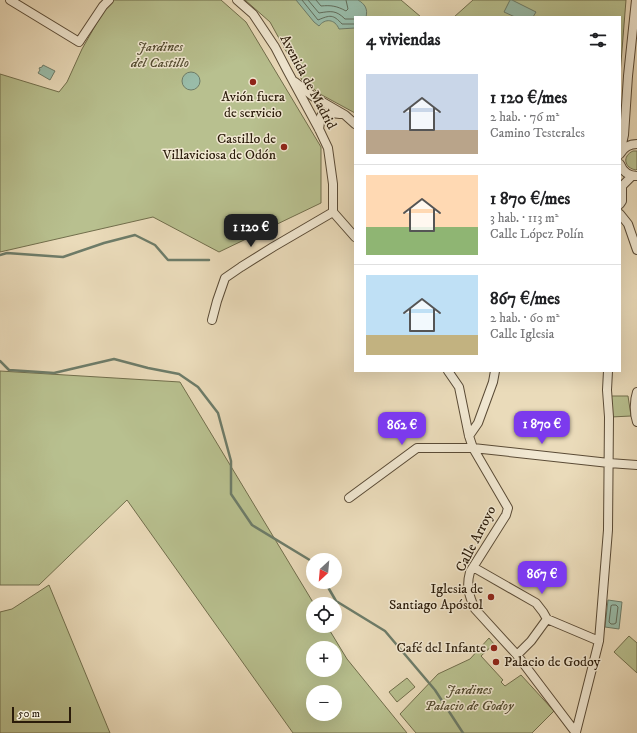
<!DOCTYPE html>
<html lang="es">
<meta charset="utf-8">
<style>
body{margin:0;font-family:"IM FELL DW Pica",serif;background:#f6f6f6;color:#202124;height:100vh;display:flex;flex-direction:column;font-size:15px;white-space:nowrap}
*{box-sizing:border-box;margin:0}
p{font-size:13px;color:#757577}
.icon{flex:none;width:22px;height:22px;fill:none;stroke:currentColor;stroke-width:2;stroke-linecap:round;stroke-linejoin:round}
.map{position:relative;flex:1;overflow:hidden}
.sheet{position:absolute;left:354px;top:16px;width:267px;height:356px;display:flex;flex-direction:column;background:#fff;border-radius:0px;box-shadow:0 4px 16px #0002}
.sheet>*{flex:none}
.needle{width:26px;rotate:206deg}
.fabs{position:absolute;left:306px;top:553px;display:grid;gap:8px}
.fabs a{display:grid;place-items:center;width:36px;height:36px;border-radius:50%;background:#fff;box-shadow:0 4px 16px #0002;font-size:20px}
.scale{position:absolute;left:12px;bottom:10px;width:59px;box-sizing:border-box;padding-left:4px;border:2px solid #2a1b0a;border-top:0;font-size:11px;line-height:14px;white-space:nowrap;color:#2a1b0a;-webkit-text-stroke:3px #f1e8d2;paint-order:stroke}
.price{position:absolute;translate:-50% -34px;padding:0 9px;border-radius:8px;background:#7c3aed;color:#fff;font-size:13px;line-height:26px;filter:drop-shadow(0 1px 2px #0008)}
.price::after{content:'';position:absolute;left:50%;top:24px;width:12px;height:9px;margin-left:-6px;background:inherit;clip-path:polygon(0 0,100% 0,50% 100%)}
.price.current{background:#222;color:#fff}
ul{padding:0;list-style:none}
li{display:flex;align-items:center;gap:12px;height:100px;padding:0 12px}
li+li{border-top:1px solid #e0e0e0}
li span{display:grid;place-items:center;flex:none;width:112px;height:80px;border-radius:0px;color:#555}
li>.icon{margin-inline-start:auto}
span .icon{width:48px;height:48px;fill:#fffc;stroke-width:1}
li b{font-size:17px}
h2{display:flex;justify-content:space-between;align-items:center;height:48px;padding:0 12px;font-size:17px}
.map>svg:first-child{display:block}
.green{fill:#b8c08f;stroke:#716e4c;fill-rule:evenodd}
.water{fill:#99bca9;stroke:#6d7c69}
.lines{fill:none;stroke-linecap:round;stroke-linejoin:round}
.shore{stroke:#626c5a;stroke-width:1}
.stream{stroke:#6d7c69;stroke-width:2.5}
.minor-casing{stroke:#5a4b36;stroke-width:10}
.minor{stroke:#f1e8d2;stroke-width:8}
.poi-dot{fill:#8f2418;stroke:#f1e8d2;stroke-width:1.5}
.labels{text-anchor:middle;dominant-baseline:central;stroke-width:3;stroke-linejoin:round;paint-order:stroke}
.park-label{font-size:14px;font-style:italic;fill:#554d32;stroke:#f1e8d2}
.street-label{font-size:14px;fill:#2a1b0a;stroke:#f1e8d2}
.poi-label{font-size:14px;fill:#2a1b0a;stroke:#f1e8d2;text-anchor:end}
</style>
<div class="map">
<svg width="637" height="733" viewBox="0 0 637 733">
<rect width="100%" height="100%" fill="#eadbba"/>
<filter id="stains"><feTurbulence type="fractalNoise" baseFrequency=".005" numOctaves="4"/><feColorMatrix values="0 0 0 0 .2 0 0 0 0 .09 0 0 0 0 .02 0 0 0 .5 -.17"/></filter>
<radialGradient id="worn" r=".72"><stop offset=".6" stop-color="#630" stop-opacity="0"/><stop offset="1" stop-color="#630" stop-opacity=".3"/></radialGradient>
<path class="green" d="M114,0h107l25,22 75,125v56l-102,49 -66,-35 -153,35v-178l59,18 8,-10 15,-33 21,-37z
M245,0h156l20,17h-66v96l-35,-19 -18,-14 -32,-58z
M473,0h153l-6,75v-58h-166z
M633,151h4v18l-1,1c-12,-2 -14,-14 -3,-19z
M0,371l180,11 134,222 -1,22h14l20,33 60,74h-114l-166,-233 -88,85h-39zM313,648h22v22h-22zM313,692h22v22h-22z
M611,396h17l3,20 -20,1z
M49,585l61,148h-110v-121l12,-3z
M629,636l8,7v30l-23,-21z
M489,638l5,6 -13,12 22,24 -2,2 4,4 16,-11 33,36 -22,22h-116l-16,-19 38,-40 32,-15z
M407,678l8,9 -18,15 -8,-10z"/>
<path class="water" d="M296,0h62c7,4 10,9 8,17h-11v11l-16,1c-4,-10 -14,-11 -20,-3l-5,-4z
M510,0h2l24,12 -3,5h-18l-11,-5z
M43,65l12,6 -5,9 -12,-7 2,-3 -1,-2 3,-1z
M182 81a9 9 0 1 1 18 0a9 9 0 1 1-18 0Z
M608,600l14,2 -3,27 -14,-2z"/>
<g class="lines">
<path class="shore" d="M302,0l16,20c12,-5 15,-6 24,4h13
M308,0l11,13c12,-2 17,-3 26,6h10
M316,0l5,6c10,-1 16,0 25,5l2,-2 -2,-9
M613,605h3l2,2 -2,16 -2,1h-3l-2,-2 2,-16z"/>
<path class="stream" d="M0,255l7,-2 56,4 41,-14 31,-8 20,10 13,15h41
M0,361l9,9 45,3 60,-14 34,9 31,6 19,13 20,26 13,48v33l21,31 61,37
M325,582l11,19 49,30 50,59 28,43"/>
<g class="minor-casing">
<path id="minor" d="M10,0l69,42 24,-36 6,-6
M237,0l16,14 22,33 12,23 32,59 9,19 5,36v28
M295,82l19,15 31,18 10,9
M319,129l2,-13 10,-3 9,1
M620,153l4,-18 4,-59 8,-76
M620,154c4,-7 9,-10 17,-10
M620,164c3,8 8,12 17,12
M620,204l2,-3v-15l10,-10
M333,212l22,25
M620,214l8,10 9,26
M212,320l5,-19 8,-23 16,-11 32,-20 60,-35
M448,371l11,16 10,49 4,12 35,60 -2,7 -36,57c-4,14 -1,24 5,37l42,46 59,78
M637,392c-3,9 -3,21 0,30
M469,436l9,-13 15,-41 2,-11
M349,498l68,-50h56l136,15 28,2
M473,567l63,36 7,9 4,7 52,22
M517,655l14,-14 16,-22
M576,732l23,-91 9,-111 1,-113 -2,-27 1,-19"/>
</g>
<use href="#minor" class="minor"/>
</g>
<g class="poi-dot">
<circle cx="253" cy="82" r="4"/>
<circle cx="284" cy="147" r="4"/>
<circle cx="491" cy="597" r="4"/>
<circle cx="494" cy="648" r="4"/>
<circle cx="496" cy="662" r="4"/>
</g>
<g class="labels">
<g class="park-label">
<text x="160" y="47">Jardines<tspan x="160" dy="16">del Castillo</tspan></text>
<text x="469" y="690">Jardines<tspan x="469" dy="16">Palacio de Godoy</tspan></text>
</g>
<g class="street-label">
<text transform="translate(308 82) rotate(62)">Avenida de Madrid</text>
<text transform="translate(476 539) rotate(-63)">Calle Arroyo</text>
</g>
<g class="poi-label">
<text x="253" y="97" text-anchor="middle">Avión fuera<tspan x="253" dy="16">de servicio</tspan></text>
<text x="276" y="139">Castillo de<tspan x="276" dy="16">Villaviciosa de Odón</tspan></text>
<text x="483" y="589">Iglesia de<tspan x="483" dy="16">Santiago Apóstol</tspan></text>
<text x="486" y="648">Café del Infante</text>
<text x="504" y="662" text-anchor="start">Palacio de Godoy</text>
</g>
</g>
<rect width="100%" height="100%" filter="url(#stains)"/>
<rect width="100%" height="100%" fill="url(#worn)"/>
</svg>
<div class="fabs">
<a><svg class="needle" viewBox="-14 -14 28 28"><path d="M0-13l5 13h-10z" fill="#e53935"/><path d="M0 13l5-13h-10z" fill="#757577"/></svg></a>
<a><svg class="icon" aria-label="locate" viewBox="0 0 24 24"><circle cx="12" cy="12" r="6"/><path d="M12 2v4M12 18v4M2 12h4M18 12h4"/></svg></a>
<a>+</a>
<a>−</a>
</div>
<div class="scale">50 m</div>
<b class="price current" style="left:251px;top:248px">1 120 €</b>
<b class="price" style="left:542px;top:445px">1 870 €</b>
<b class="price" style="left:402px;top:446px">862 €</b>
<b class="price" style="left:542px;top:595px">867 €</b>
<section class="sheet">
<h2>4 viviendas<svg class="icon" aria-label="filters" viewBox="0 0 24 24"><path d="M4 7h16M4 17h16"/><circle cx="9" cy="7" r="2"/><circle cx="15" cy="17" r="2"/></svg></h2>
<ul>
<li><span style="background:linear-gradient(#c9d6e8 70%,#b9a48a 0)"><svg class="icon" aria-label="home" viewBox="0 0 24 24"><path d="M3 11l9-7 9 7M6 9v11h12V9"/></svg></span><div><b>1 120 €/mes</b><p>2 hab. · 76 m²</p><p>Camino Testerales</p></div></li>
<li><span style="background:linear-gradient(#ffd9b3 65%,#8fb573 0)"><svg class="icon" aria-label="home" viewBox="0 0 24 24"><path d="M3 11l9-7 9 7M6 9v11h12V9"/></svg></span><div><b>1 870 €/mes</b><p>3 hab. · 113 m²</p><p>Calle López Polín</p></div></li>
<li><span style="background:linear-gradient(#bfe0f5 75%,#c2b280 0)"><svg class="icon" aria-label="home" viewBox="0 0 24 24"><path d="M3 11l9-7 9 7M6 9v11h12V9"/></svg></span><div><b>867 €/mes</b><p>2 hab. · 60 m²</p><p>Calle Iglesia</p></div></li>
</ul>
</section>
</div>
